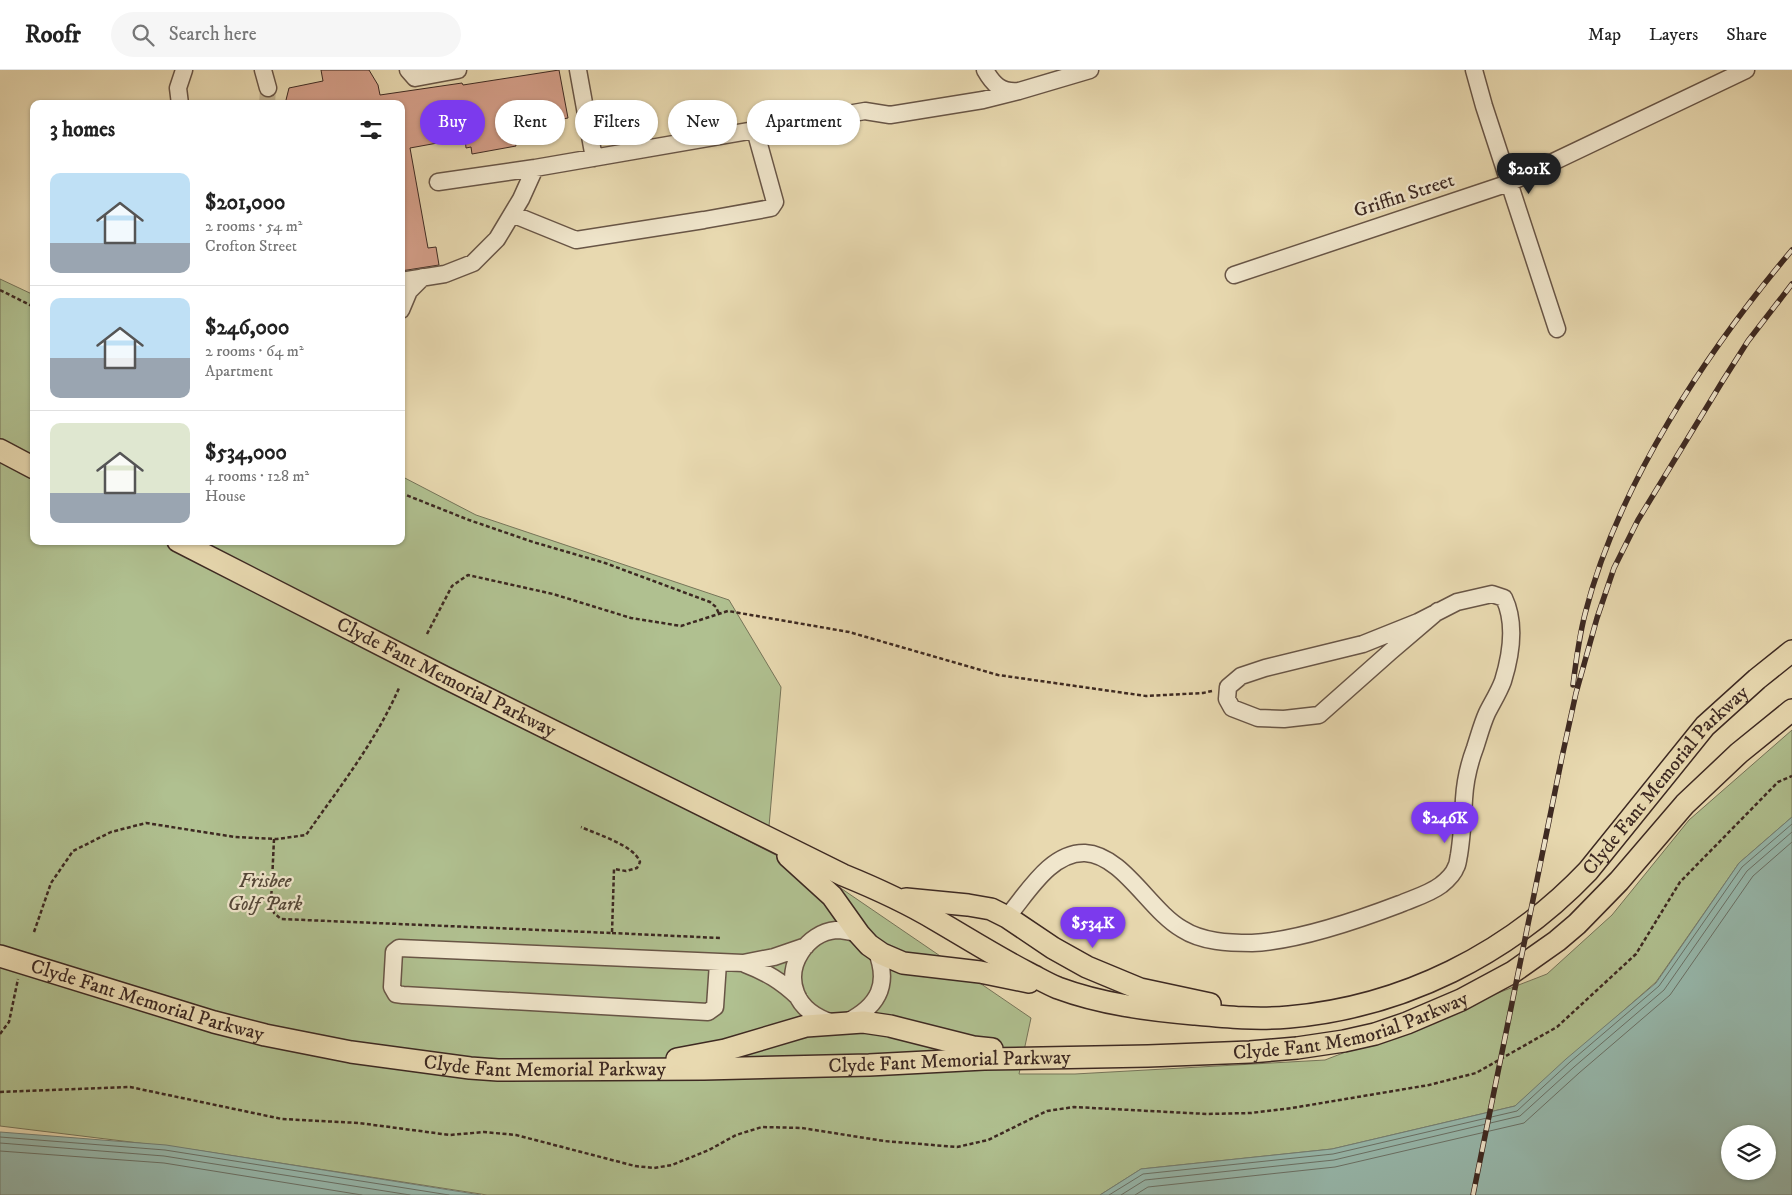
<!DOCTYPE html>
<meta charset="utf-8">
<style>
body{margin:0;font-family:"IM FELL DW Pica",serif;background:#f6f6f6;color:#222;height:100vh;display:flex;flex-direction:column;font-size:19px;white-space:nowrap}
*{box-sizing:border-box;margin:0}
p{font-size:16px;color:#767676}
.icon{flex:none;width:28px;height:28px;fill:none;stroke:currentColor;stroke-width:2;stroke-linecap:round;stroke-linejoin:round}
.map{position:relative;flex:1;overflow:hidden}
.sheet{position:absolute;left:30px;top:30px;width:375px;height:445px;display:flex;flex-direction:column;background:#fff;border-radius:10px;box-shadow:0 1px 4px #0004}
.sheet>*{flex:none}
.hud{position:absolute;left:420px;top:30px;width:475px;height:45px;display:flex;gap:10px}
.tools{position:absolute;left:1721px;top:1055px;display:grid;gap:10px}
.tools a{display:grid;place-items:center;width:55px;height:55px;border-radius:50%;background:#fff;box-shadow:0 1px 4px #0004;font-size:25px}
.price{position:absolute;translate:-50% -42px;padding:0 11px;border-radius:18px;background:#7c3aed;color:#fff;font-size:16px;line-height:32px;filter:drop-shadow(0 1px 2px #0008)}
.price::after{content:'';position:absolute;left:50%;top:30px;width:15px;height:11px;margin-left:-8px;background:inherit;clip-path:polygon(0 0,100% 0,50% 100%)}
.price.current{background:#222;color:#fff}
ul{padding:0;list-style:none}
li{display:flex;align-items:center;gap:15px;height:125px;padding:0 20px}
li+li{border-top:1px solid #e0e0e0}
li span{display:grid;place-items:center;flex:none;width:140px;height:100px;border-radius:10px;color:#555}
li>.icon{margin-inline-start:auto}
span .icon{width:60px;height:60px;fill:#fffc;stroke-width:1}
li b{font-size:21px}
h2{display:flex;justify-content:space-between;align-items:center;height:60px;padding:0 20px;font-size:21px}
.chip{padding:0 18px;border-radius:22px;background:#fff;box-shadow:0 1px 4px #0004;font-size:18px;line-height:45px}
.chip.current{background:#7c3aed;color:#fff}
header{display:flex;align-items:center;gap:30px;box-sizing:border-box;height:70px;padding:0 25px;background:#fff;border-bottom:1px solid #e0e0e0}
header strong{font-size:24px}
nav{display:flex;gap:28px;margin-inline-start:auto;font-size:18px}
.search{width:350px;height:45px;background:#f6f6f6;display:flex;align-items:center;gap:12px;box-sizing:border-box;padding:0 18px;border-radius:28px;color:#767676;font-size:19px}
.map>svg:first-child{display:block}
.green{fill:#b0c090;stroke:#767459}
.water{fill:#97baaf;stroke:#738077;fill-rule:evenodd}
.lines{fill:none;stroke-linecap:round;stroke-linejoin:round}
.shore{stroke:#6a7268;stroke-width:1}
.building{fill:#d59f8a;stroke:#3d2922}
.minor-tunnel{stroke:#c6b694;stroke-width:16;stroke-dasharray:16 8;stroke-linecap:butt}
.minor-casing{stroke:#685546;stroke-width:19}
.major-casing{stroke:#3d2922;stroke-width:24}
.path{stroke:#3d2922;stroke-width:2.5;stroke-dasharray:4 2.5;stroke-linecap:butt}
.minor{stroke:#f0e6cc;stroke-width:16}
.major{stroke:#e8d9b0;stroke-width:21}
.rail-casing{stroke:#3d2922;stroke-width:5.5}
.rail{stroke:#f0e6cc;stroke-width:4;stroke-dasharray:11;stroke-linecap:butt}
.labels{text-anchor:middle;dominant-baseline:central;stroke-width:4.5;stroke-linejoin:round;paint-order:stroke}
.street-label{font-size:20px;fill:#3d2922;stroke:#f0e6cc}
.park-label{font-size:20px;font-style:italic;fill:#544738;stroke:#f0e6cc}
</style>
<header>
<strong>Roofr</strong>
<div class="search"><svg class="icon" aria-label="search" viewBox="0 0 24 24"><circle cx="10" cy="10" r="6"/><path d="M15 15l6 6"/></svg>Search here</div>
<nav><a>Map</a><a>Layers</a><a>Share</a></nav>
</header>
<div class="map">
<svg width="1792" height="1125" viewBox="0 0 1792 1125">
<rect width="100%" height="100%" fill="#e8d9b0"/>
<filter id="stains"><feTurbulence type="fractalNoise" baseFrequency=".004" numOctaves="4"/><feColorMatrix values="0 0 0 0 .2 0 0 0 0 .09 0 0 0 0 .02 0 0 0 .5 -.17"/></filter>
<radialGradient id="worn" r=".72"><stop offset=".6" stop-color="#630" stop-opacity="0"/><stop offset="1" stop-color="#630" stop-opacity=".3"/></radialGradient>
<path class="green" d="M0,209l34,16v163l-34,-17z
M0,388l34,17v66h129l679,348 189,129 -12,56h56l250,-14 222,-86 65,-59 77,-95 103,-90v87l-53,46 -83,119 -141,124 -183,43 -191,20 -41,26h-613l-291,-45 -196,-24z
M401,406l75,39 253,85 52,87 -13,151 -469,-247 -98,-50h200z"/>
<path class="water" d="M1792,747v378h-692l41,-26 191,-20 183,-43 51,-47 90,-76 83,-120zM1730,1064h38v37h-38z
M0,1062l166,13 315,50h-481z"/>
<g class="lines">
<path class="shore" d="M0,1067l165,13 284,45
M0,1073l164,13 246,39
M0,1081l164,12 198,32
M1109,1125l34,-21 190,-20 184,-43 53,-49 89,-76 83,-119 50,-43
M1121,1125l24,-15 189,-20 186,-44 54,-49 90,-77 83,-119 45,-39
M1135,1125l13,-8 187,-20 189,-44 55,-50 91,-78 83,-119 39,-34"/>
</g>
<path class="building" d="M321,0h48l9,15 2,10 82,-12 1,2 96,-15 9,48 -56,10 4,18 -44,8 -1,-7 -5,1 -1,-10 -55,10 18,100 8,-1 3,18 -38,6v-167h-116l4,-16 34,-7z"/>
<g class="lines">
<path class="minor-tunnel" d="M267,34l1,-16"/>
<g class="minor-casing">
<path id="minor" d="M263,0l5,18
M408,0l7,8 43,-8
M578,0l16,88
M985,0c8,14 16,23 34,21l71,-21
M1474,0l10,36 73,223
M180,34l-2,-16 6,-18
M438,112l97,-14 330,-57 25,4 93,-15 36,-9
M512,144l64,26 128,-20 67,-12 4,-6 -20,-72
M1234,205l275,-92 237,-113
M401,211l44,-7 28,-11 24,-24 24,-40 14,-31
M401,240l8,-19 14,-14
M1007,847c20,-23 43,-65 78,-64 38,2 65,58 97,76 20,13 47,14 70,14 46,-2 106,-23 148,-39 14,-6 29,-10 41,-19 5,-4 13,-12 15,-18 2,-3 2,-8 3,-12 3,-19 4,-37 5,-56 1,-17 5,-35 11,-51 4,-12 7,-24 12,-35 5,-10 12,-21 16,-32 8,-26 13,-58 1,-83l-12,-4 -35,8 -39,20 -55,22 -98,24 -24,8 -13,11 -1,12 5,9 26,10 26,1 35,-4 71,-63 48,-41
M718,893l-3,44 -7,5 -305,-17 -7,-1 -4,-7 2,-35 5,-4 344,15 31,-6 32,-11
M745,894c21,8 36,17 53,33
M847,952c32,-16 43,-38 29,-72
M833,953c-16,-5 -31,-14 -37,-30 -11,-28 11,-60 40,-63 8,0 16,2 23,4"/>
</g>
<g class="major-casing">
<g id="major">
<path d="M0,380l34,18"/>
<path id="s1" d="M178,471l266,136 399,198c32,13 63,27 93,45 31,18 61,37 92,53 10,5 20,11 30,15 43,16 90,22 136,26 32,3 63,6 95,3 114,-10 220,-63 299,-146l117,-145 52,-47 35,-28"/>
<path d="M788,786l44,40 27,38 10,11 13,9 21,9 77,9 49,10"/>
<path d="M906,829l62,6 23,4 16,8 46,31 34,19 53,22 70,15"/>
<path id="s2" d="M0,886l214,66 51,13 86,17 119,16 28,2 206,-1 165,-4 115,-6 164,-3 102,-4 47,-4 47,-7 31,-7 32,-11 54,-23 52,-28 44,-31 20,-17 42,-43 66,-77 54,-51 53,-43"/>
<path d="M677,989l48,-9 81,-24 57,-4 27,4 83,21 19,2"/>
</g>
</g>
<path class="path" d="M0,220l34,17
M401,423l68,27 64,22 72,21 105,39 6,5 3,7
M427,564l25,-48 16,-11 85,19 78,24 50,8 47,-15 121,21 149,43 148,21 57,-3 9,-2
M274,769l-3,64 3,10 7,6 331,14 2,-64 12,2 11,-3 3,-6c-6,-17 -44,-28 -59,-35
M34,862l17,-49 22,-32 38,-19 35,-9 89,14 42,2 29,-4c33,-47 70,-94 93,-147
M612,863l108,5
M0,964l9,-12 9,-43
M0,1022l130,-5 152,32 77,4 91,12 34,-3 32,3 119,31 19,2 18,-3 37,-15 27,-15 26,-8 40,1 82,13 73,6 31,-7 59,-29 27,-4 133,7 44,-1 41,-5 137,-23 47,-12 81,-46 79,-73 44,-72 98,-100 14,-6"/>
<use href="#minor" class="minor"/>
<use href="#major" class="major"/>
<g class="rail-casing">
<path id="rail" d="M1573,615c3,-24 6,-48 12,-71 33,-130 122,-263 207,-364
M1473,1125l89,-438 14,-64 21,-75 17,-50 24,-48 84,-138 26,-41 44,-57"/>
</g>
<use href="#rail" class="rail"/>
</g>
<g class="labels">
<g class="street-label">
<text transform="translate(1404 126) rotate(-18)">Griffin Street</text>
<text stroke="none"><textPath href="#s1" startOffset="301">Clyde Fant Memorial Parkway</textPath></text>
<text stroke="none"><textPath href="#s1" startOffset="1681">Clyde Fant Memorial Parkway</textPath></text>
<text stroke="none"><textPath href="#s2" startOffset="154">Clyde Fant Memorial Parkway</textPath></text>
<text stroke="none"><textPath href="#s2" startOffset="1369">Clyde Fant Memorial Parkway</textPath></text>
<text stroke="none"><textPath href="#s2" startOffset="964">Clyde Fant Memorial Parkway</textPath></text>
<text stroke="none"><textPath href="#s2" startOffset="559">Clyde Fant Memorial Parkway</textPath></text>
</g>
<g class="park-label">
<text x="265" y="811">Frisbee<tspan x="265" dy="23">Golf Park</tspan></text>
</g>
</g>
<rect width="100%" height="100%" filter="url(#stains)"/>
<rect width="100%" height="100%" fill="url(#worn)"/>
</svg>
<div class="tools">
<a><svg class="icon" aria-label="layers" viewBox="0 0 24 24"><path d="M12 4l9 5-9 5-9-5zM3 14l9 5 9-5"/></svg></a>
</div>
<b class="price current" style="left:1529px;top:125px">$201K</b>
<b class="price" style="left:1445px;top:774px">$246K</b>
<b class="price" style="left:1093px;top:879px">$534K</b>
<div class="hud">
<a class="chip current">Buy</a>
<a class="chip">Rent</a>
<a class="chip">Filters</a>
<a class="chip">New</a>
<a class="chip">Apartment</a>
</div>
<section class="sheet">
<h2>3 homes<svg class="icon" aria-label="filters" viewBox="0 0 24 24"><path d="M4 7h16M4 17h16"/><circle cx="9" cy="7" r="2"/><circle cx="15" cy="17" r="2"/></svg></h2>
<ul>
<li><span style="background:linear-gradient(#bfe0f5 70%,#9aa5b1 0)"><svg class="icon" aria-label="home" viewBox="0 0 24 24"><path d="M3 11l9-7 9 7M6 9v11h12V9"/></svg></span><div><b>$201,000</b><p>2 rooms · 54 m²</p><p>Crofton Street</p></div></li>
<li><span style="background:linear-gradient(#bfe0f5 60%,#9aa5b1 0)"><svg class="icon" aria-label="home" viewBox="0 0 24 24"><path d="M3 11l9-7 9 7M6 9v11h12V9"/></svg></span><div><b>$246,000</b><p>2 rooms · 64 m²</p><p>Apartment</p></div></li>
<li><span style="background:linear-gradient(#dfe7d0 70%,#9aa5b1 0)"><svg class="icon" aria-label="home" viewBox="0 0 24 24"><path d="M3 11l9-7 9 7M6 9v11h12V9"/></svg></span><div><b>$534,000</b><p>4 rooms · 128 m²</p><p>House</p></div></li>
</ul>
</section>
</div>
